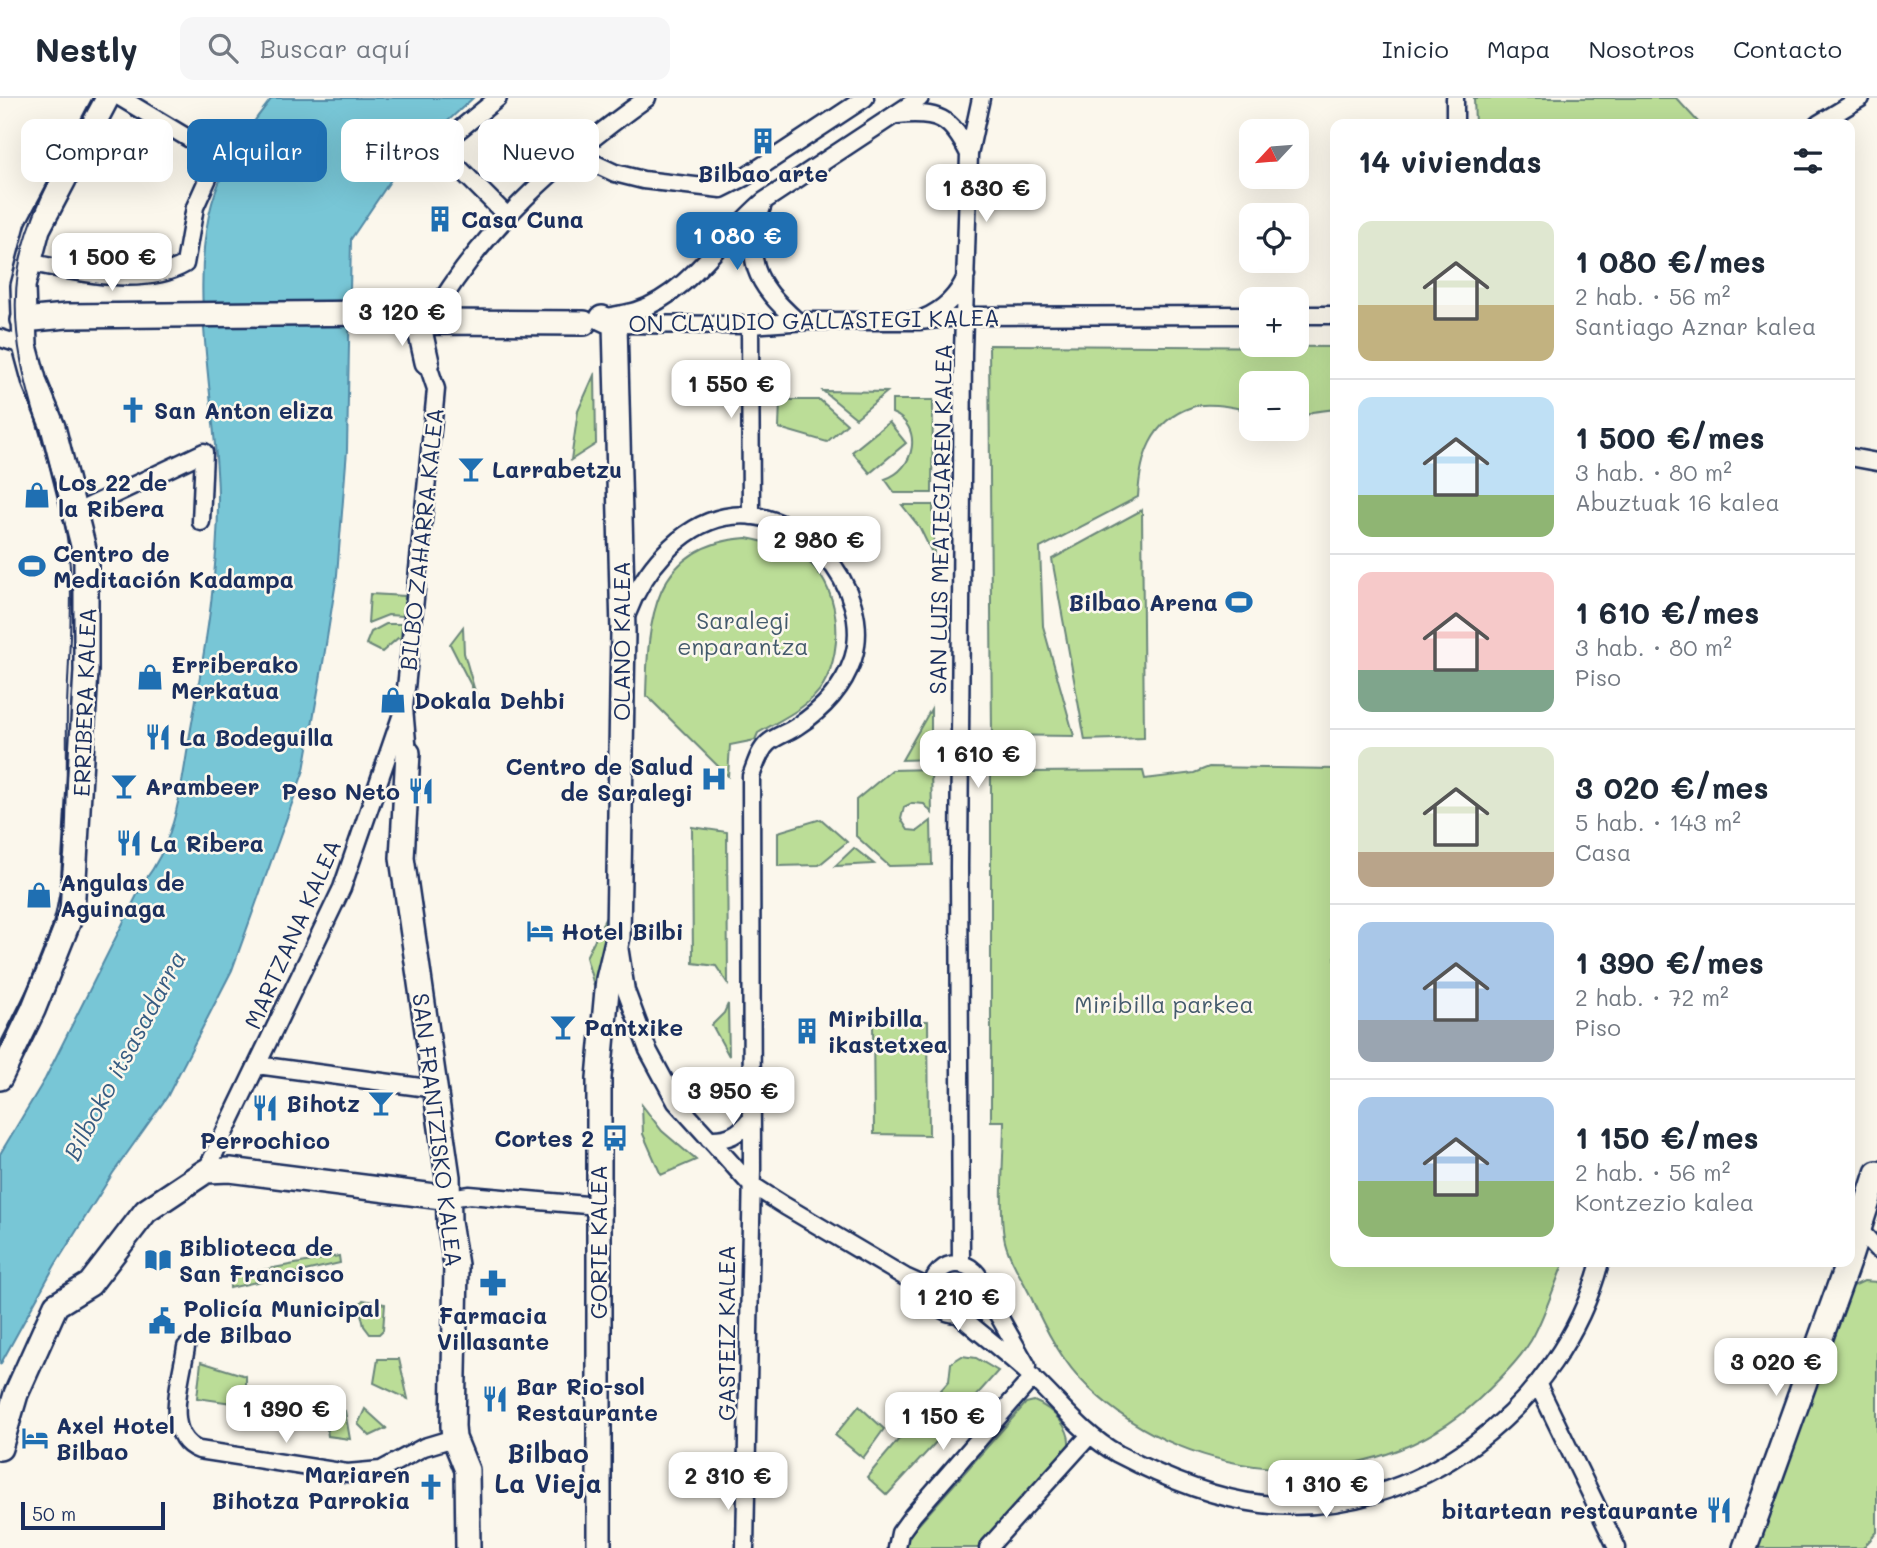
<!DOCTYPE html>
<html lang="es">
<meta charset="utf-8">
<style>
body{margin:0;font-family:Mali,sans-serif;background:#f6f6f7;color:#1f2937;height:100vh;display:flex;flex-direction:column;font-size:26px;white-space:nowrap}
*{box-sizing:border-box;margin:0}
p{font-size:23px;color:#747a83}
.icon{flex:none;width:38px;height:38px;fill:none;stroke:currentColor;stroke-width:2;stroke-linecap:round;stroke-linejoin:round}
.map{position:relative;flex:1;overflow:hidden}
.panel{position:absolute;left:1330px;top:21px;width:525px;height:1148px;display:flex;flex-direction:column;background:#fff;border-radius:14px;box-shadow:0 7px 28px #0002}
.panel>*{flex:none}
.hud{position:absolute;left:21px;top:21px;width:665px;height:63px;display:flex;gap:14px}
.needle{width:46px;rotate:244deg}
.fabs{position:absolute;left:1239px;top:21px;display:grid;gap:14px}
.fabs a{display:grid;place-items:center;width:70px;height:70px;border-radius:14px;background:#fff;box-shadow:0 7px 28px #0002;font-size:35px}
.scale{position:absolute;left:21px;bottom:18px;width:144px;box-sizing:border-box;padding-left:7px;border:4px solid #1b2f5e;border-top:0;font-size:19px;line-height:24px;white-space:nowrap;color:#1b2f5e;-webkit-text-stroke:5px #fbf7ec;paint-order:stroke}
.price{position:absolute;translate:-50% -60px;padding:0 16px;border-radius:14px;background:#fff;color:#222;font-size:23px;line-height:46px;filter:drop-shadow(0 2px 4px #0008)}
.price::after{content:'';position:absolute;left:50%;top:42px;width:21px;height:16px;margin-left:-10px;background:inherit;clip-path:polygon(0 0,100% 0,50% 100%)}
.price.active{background:#1f6fb2;color:#fff}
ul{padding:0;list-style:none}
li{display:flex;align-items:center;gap:21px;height:175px;padding:0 28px}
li+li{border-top:2px solid #e0e1e3}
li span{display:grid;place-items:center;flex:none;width:196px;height:140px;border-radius:14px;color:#555}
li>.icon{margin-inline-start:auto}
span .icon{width:84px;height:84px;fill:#fffc;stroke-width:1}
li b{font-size:30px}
h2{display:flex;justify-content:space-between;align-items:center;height:84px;padding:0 28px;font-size:30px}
.pill{padding:0 24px;border-radius:14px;background:#fff;box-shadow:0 7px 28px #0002;font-size:24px;line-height:63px}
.pill.active{background:#1f6fb2;color:#fff}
header{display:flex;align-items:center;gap:42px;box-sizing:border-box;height:98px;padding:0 35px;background:#fff;border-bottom:2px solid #e0e1e3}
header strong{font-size:33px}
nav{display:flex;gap:38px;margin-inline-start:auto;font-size:24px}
.search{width:490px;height:63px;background:#f6f6f7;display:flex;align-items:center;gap:18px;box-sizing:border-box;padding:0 24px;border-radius:14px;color:#747a83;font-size:26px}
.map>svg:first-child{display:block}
.green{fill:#bbdd97;stroke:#6b867a;stroke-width:2}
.water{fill:#78c6d6;stroke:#538aa6;stroke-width:2}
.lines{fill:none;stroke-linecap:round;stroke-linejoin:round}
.street-casing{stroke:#1b2f5e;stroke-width:21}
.secondary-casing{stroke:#1b2f5e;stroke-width:28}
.street{stroke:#fbf7ec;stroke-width:16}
.secondary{stroke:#fbf7ec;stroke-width:23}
.tram{stroke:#1b2f5e;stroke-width:2}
.labels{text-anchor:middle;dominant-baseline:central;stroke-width:5;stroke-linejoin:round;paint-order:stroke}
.poi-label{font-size:23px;font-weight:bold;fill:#1b2f5e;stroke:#fbf7ec;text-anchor:start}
.street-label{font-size:23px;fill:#1b2f5e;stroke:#fbf7ec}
.park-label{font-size:23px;fill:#435a6c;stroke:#fbf7ec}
.water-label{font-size:24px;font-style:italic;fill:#375c82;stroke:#fbf7ec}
.quarter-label{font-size:26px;font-weight:bold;fill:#1b2f5e;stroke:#fbf7ec}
</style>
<header>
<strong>Nestly</strong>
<div class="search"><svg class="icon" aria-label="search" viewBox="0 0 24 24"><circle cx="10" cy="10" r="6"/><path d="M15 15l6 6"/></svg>Buscar aquí</div>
<nav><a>Inicio</a><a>Mapa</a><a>Nosotros</a><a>Contacto</a></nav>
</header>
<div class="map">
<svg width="1877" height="1450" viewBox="0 0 1877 1450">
<rect width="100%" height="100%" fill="#fbf7ec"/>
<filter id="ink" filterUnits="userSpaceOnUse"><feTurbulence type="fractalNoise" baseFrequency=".0143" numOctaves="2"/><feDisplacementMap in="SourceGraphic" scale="14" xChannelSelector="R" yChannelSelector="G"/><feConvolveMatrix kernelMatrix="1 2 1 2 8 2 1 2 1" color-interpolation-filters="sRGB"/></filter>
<g filter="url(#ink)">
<path class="green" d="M1474,0h202l24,26h-225z
M989,247l346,2v62l-23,3 -15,10v-39h-46v28c-16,-3 -43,-10 -59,-4 -42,14 -52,51 -54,90l-98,51 3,78 31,110 -82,-1z
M595,275l1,71 -25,16 7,-49z
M823,293l64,1 -31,26z
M780,302h40l27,24 -20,18 -48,-14z
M892,302h41l-1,93h-37l-10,-14c30,-9 39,-53 7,-66z
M889,324l17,21 -36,30 -18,-21z
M902,407h31l1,52 -14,-29z
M1142,412l2,228 -59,2 -33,-181z
M746,440c20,4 39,8 56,19 39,26 43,91 21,128 -13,22 -43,35 -65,48l-3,7 -25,5 -2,31 -82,-81c2,-75 6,-150 100,-157z
M370,496l35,2 -2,20 -15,-1 -20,8z
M386,526h16l-1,15 -3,-1 -16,14 -16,-8 5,-12z
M463,529l1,26 12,42 -26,-51z
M931,611v50l-29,1z
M1030,663l3,11 110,-1 2,8 49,-6 15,-6 126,2v493h229c-10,24 -18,50 -30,73 -10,20 -39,49 -55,64 -107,101 -287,88 -390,-11 -27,-26 -44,-59 -59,-93 -8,-17 -23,-39 -26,-58 -5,-30 0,-83 0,-116h-13v-358z
M931,671l1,44 -8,-9 -12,-1 -8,4 -3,12 7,11 10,1 13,-10 1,44 -43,1 -33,-30v-36l36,-30z
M821,721l26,23 -28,23 -41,1v-34z
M692,729l35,5 1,152 -12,-18 -23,-3z
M854,750l20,16 -39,2z
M606,819l7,24 -18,48 -9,-32z
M728,906l1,52 -17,-31 12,-12z
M873,923h55l1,114 -55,-1z
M642,1007l20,26 34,29 -35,15 -18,-41z
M339,1158l1,7 -110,25v-12z
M1864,1183l13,1v250l-14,16h-107l95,-261z
M363,1202l22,4 -2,26 -4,4h-9l-6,-8 -5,-21z
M962,1258l14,2 22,13 -55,62 -22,-20 28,-32 2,-18z
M378,1261h21l9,40 -34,-16z
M201,1264l45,14v29l-49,-7z
M1034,1303c18,7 40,29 34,48l-88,99h-75v-8l121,-137z
M859,1308l25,23 -21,29 -28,-23z
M365,1311l21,19h1l-17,8 -12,-12z
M345,1313l5,28 -22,-3 -3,-21z
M915,1322l23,20 -51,55 -20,-18z"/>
<path class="water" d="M272,0h201l-70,64 -52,77 -4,211 -10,125 -14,88 -19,107 -72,200 -65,127 -54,76 -58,92 -55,100v-211l45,-75 98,-196c34,-43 38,-96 47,-149 14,-80 29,-160 28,-241 -2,-90 -30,-205 -6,-290 11,-39 35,-74 60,-105z"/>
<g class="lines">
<g class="street-casing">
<path id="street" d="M498,0l-60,49 68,68
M1455,0v26
M897,17c41,-4 54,2 72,39
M1818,26l43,-26
M572,55l43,20 28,7 78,9 24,-12 120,-79
M763,106c-21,55 -8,79 34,117
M28,164c46,10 116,26 157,2l10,-57 23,-51 -97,-58
M1297,217h38
M604,220c11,-3 22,-4 32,-7 53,-17 87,-76 128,-110l156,-103
M924,220c19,-8 35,-23 42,-42
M429,224c53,-94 132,-163 218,-224
M608,226l142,1 57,-4h112l48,-5 284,-1
M750,227l1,191
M0,240l25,8
M1850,359l27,5
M75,415l129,-61 -3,70
M627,516c15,-41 52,-88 98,-97 74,-15 150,71 128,142 -10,29 -32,52 -57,68 -9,6 -20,9 -28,16 -9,8 -12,21 -17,33l1,393 -7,379
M408,655l-4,-45 31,-308 1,-11 -9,-27
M619,848l7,45 22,59 28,52 48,53 25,28 36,23 120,71 27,12
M257,967l178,24
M709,1041c20,1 30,-5 42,-20
M206,1073l136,-283 62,-180
M450,1100l19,-3 129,11
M1850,1122l27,29
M932 1191a25 25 0 1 1 50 0a25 25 0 1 1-50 0Z
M961,1166l-2,-397 4,-515 6,-198 12,-56
M983,1190l44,78
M958,1216c24,21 50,40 73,62 29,27 51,58 87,78 44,23 94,44 144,50 154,18 300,-98 338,-242
M186,1249c-4,30 -25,89 13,103l148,23 34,-3 43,-23 30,-9
M1538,1287l79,163
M897,1450l3,-15 13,-18 120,-138
M988,1450l102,-113"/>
</g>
<g class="secondary-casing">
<path id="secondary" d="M23,222l44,-4 314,-3 23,2 15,11
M419,228l10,-4 155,1
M419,228l8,36
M408,655l-6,105 46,319 1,45 7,43 -3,161 1,12 13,32 1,78
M0,980l33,-68 39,-97 14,-242v-114l-33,-130 -18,-44 -10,-37 -2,-60 15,-57 69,-131
M1850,1159l27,-84
M0,1350l16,-54 40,-89 34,-21 56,-73 60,-40 24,-1 220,28
M599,1450v-470l9,-99 10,-42 5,-306 -8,-307 -13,-6
M1745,1450l103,-286"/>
</g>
<use href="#street" class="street"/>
<use href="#secondary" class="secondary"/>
<path class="tram" d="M0,946c21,-42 45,-85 56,-132 14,-66 10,-138 11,-206 2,-65 10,-132 -5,-196 -19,-78 -56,-155 -44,-238 10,-63 46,-118 76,-174"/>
</g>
</g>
<defs>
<g id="building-bare" transform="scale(2.1)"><path d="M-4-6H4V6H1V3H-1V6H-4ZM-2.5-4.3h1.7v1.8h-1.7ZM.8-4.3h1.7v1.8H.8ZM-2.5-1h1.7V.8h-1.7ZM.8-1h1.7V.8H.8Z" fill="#1f6fb2" stroke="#fbf7ec" stroke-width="2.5" paint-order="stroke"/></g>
<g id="church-bare" transform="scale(2.1)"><path d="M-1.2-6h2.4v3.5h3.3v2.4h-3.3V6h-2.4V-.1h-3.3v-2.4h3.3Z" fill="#1f6fb2" stroke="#fbf7ec" stroke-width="2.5" paint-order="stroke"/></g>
<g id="bar-bare" transform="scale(2.1)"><path d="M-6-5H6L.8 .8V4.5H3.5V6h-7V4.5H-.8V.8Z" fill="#1f6fb2" stroke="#fbf7ec" stroke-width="2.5" paint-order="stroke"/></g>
<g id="shop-bare" transform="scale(2.1)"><path d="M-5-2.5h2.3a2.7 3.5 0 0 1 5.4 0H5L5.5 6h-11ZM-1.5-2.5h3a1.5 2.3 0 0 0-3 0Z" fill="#1f6fb2" stroke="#fbf7ec" stroke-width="2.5" paint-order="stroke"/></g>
<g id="stadium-bare" transform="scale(2.1)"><path d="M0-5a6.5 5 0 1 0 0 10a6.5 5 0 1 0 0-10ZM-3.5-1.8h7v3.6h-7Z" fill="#1f6fb2" stroke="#fbf7ec" stroke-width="2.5" paint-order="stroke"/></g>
<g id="restaurant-bare" transform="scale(2.1)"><path d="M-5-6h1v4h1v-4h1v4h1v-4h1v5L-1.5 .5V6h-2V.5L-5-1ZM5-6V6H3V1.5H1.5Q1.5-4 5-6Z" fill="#1f6fb2" stroke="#fbf7ec" stroke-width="2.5" paint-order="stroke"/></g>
<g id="hospital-bare" transform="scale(2.1)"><path d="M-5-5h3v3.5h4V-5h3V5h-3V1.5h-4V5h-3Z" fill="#1f6fb2" stroke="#fbf7ec" stroke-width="2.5" paint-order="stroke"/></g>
<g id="hotel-bare" transform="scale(2.1)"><path d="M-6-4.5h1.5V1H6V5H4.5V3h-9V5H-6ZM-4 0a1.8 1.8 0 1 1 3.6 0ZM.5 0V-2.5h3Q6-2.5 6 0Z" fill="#1f6fb2" stroke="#fbf7ec" stroke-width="2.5" paint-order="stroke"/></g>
<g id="bus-bare" transform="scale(2.1)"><path d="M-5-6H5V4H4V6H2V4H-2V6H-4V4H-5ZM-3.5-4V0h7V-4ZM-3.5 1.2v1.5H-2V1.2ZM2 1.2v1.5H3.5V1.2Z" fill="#1f6fb2" stroke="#fbf7ec" stroke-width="2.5" paint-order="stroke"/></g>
<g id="library-bare" transform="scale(2.1)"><path d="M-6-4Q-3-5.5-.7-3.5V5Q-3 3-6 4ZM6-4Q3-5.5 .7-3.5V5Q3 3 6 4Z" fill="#1f6fb2" stroke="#fbf7ec" stroke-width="2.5" paint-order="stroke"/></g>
<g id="pharmacy-bare" transform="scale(2.1)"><path d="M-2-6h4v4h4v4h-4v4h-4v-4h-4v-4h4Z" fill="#1f6fb2" stroke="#fbf7ec" stroke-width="2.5" paint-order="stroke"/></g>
<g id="civic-bare" transform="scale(2.1)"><path d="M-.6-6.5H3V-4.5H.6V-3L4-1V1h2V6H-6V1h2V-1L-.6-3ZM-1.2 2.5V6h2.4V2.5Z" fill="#1f6fb2" stroke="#fbf7ec" stroke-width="2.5" paint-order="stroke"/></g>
</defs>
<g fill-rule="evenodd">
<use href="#building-bare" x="763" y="43"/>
<use href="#building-bare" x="440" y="121"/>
<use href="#church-bare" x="133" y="312"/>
<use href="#bar-bare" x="471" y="371"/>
<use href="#shop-bare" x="37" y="397"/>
<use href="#stadium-bare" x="32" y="468"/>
<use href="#stadium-bare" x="1239" y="504"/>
<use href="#shop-bare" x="150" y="579"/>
<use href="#shop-bare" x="393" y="602"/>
<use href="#restaurant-bare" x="158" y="639"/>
<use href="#hospital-bare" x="714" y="681"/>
<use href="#bar-bare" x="124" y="688"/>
<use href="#restaurant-bare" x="421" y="693"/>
<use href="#restaurant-bare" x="129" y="745"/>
<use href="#shop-bare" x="39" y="797"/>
<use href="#hotel-bare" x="540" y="833"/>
<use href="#bar-bare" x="563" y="929"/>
<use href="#building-bare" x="807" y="933"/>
<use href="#bar-bare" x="381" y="1005"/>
<use href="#restaurant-bare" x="265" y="1010"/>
<use href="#bus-bare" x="615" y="1040"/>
<use href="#library-bare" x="158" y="1162"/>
<use href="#pharmacy-bare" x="493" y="1185"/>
<use href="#civic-bare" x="162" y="1223"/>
<use href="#restaurant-bare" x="495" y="1301"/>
<use href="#hotel-bare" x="35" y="1340"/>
<use href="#church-bare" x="431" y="1389"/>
<use href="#restaurant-bare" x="1719" y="1412"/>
</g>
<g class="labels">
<g class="poi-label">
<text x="763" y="75" text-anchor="middle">Bilbao arte</text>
<text x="461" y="121">Casa Cuna</text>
<text x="154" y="312">San Anton eliza</text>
<text x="492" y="371">Larrabetzu</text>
<text x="58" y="384">Los 22 de<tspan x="58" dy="26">la Ribera</tspan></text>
<text x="53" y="455">Centro de<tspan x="53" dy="26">Meditación Kadampa</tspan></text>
<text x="1218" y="504" text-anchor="end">Bilbao Arena</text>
<text x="171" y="566">Erriberako<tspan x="171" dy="26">Merkatua</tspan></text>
<text x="414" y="602">Dokala Dehbi</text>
<text x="179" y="639">La Bodeguilla</text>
<text x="693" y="668" text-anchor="end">Centro de Salud<tspan x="693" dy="26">de Saralegi</tspan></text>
<text x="145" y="688">Arambeer</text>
<text x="400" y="693" text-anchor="end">Peso Neto</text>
<text x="150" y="745">La Ribera</text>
<text x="60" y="784">Angulas de<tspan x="60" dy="26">Aguinaga</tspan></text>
<text x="561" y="833">Hotel Bilbi</text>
<text x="828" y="920">Miribilla<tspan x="828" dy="26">ikastetxea</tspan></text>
<text x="584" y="929">Pantxike</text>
<text x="360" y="1005" text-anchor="end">Bihotz</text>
<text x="594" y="1040" text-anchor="end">Cortes 2</text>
<text x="265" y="1042" text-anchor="middle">Perrochico</text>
<text x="179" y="1149">Biblioteca de<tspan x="179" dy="26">San Francisco</tspan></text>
<text x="183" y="1210">Policía Municipal<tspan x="183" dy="26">de Bilbao</tspan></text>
<text x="493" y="1217" text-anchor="middle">Farmacia<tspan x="493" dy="26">Villasante</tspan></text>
<text x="516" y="1288">Bar Rio-sol<tspan x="516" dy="26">Restaurante</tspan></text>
<text x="56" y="1327">Axel Hotel<tspan x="56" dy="26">Bilbao</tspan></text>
<text x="410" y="1376" text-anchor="end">Mariaren<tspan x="410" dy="26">Bihotza Parrokia</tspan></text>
<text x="1698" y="1412" text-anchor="end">bitartean restaurante</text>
</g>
<g class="street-label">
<text transform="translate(814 222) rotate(-1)">ON CLAUDIO GALLASTEGI KALEA</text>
<text transform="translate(940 421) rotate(-89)">SAN LUIS MEATEGIAREN KALEA</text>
<text transform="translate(421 441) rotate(-84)">BILBO ZAHARRA KALEA</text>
<text transform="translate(621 543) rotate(-90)">OLANO KALEA</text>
<text transform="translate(84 604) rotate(-88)">ERRIBERA KALEA</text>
<text transform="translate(292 836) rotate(-66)">MARTZANA KALEA</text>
<text transform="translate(438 1032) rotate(83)">SAN FRANTZISKO KALEA</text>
<text transform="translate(598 1144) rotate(-90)">GORTE KALEA</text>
<text transform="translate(726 1235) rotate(-90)">GASTEIZ KALEA</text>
</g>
<g class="park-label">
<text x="743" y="522">Saralegi<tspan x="743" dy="26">enparantza</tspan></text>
<text x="1164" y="906">Miribilla parkea</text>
</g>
<g class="water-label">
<text transform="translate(124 957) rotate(-62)">Bilboko itsasadarra</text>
</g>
<g class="quarter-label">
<text x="548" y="1355">Bilbao<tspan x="548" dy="30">La Vieja</tspan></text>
</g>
</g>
</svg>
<div class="fabs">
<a><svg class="needle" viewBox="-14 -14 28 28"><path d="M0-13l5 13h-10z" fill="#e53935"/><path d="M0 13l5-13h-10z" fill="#747a83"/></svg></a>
<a><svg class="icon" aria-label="locate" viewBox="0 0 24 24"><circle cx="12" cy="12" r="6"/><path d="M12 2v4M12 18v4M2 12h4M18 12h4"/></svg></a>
<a>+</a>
<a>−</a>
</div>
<div class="scale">50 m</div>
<b class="price" style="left:986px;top:126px">1 830 €</b>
<b class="price active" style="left:737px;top:174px">1 080 €</b>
<b class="price" style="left:112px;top:195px">1 500 €</b>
<b class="price" style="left:402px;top:250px">3 120 €</b>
<b class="price" style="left:731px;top:322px">1 550 €</b>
<b class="price" style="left:819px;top:478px">2 980 €</b>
<b class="price" style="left:978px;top:692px">1 610 €</b>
<b class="price" style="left:733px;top:1029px">3 950 €</b>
<b class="price" style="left:958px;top:1235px">1 210 €</b>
<b class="price" style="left:1776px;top:1300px">3 020 €</b>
<b class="price" style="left:286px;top:1347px">1 390 €</b>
<b class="price" style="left:943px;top:1354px">1 150 €</b>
<b class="price" style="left:728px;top:1414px">2 310 €</b>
<b class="price" style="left:1326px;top:1422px">1 310 €</b>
<div class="hud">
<a class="pill">Comprar</a>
<a class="pill active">Alquilar</a>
<a class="pill">Filtros</a>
<a class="pill">Nuevo</a>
</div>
<section class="panel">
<h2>14 viviendas<svg class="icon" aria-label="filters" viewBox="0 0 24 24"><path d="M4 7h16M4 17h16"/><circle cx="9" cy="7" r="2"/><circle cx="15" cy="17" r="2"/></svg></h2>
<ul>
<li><span style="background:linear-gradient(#dfe7d0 60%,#c2b280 0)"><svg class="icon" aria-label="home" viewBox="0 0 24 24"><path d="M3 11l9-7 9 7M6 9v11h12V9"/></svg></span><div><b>1 080 €/mes</b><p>2 hab. · 56 m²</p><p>Santiago Aznar kalea</p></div></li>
<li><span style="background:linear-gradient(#bfe0f5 70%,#8fb573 0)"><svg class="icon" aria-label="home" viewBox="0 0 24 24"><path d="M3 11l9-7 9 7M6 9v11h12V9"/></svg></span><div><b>1 500 €/mes</b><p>3 hab. · 80 m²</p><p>Abuztuak 16 kalea</p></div></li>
<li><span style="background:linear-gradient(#f6c9c9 70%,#7fa58c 0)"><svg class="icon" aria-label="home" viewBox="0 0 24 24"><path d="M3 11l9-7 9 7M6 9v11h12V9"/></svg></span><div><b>1 610 €/mes</b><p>3 hab. · 80 m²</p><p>Piso</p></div></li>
<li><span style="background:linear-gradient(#dfe7d0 75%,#b9a48a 0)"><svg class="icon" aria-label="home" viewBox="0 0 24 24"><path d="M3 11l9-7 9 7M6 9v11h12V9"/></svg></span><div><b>3 020 €/mes</b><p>5 hab. · 143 m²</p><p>Casa</p></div></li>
<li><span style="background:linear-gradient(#a9c7e8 70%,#9aa5b1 0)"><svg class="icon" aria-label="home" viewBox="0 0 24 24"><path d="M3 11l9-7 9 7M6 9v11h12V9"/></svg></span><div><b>1 390 €/mes</b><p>2 hab. · 72 m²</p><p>Piso</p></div></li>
<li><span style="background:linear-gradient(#a9c7e8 60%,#8fb573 0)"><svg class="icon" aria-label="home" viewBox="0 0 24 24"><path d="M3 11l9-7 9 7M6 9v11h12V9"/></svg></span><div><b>1 150 €/mes</b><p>2 hab. · 56 m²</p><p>Kontzezio kalea</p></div></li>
</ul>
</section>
</div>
